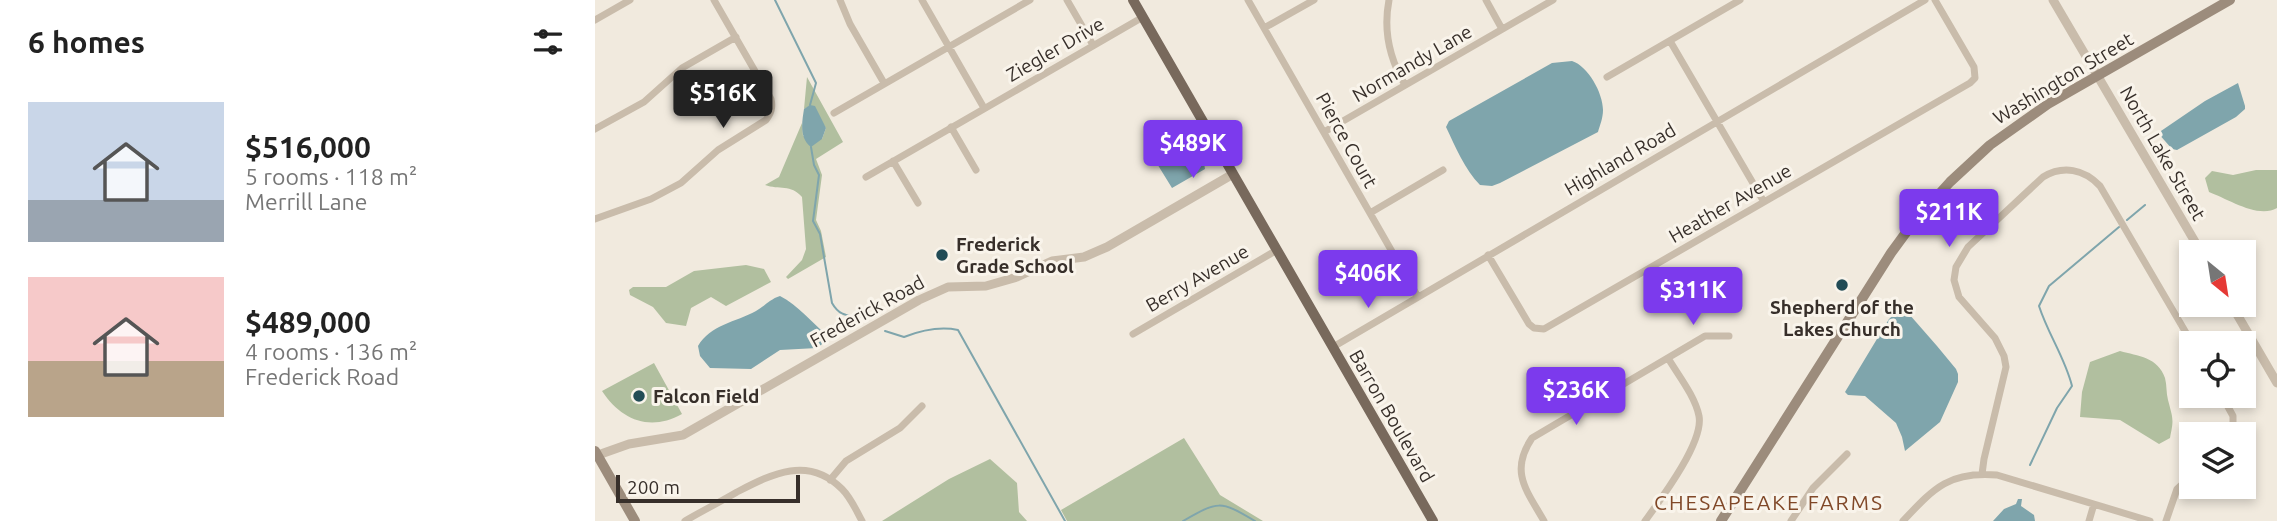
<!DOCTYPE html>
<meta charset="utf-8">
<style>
body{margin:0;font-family:Ubuntu,sans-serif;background:#f2f2f2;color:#222;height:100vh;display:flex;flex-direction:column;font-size:26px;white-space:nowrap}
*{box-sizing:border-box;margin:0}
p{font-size:23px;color:#767676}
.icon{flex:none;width:38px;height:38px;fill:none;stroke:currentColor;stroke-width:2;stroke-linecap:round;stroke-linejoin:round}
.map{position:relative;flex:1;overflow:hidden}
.side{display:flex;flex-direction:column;background:#fff;width:595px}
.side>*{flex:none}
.needle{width:46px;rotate:150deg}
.buttons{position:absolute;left:1584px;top:240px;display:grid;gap:14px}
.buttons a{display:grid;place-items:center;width:77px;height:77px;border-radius:0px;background:#fff;box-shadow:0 4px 10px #0003;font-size:35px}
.scale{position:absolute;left:21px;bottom:18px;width:184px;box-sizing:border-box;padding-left:7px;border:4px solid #372f2a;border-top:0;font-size:19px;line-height:24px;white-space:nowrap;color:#372f2a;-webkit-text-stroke:5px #f9f4eb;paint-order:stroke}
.price{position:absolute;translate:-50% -60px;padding:0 16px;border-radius:7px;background:#7c3aed;color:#fff;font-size:23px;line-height:46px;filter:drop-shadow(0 2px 4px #0008)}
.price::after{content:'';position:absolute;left:50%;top:42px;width:21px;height:16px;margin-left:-10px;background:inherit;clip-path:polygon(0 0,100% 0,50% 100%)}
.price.selected{background:#222;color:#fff}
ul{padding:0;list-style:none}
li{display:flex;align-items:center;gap:21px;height:175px;padding:0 28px}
li span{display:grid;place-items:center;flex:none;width:196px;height:140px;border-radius:0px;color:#555}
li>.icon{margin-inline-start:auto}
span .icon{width:84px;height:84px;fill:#fffc;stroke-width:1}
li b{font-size:30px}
h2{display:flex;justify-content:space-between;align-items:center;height:84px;padding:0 28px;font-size:30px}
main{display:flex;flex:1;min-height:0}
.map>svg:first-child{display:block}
.green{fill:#b1bf9f}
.water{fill:#7fa5ac}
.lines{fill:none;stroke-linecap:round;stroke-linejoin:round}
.stream{stroke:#7fa5ac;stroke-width:2}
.minor{stroke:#c9bcab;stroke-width:7}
.tertiary{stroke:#c9bcab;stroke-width:9}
.secondary{stroke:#9c8c7c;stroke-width:10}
.primary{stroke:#78695c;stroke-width:10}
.poi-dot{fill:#224c56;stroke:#f9f4eb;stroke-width:2.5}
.labels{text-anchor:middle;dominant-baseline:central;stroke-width:6;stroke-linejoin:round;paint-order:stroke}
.street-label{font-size:19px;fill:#372f2a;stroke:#f9f4eb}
.poi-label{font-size:19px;font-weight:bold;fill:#372f2a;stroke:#f9f4eb;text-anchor:start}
.neighbourhood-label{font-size:21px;letter-spacing:2px;fill:#804828;stroke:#f9f4eb}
</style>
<main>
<section class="side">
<h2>6 homes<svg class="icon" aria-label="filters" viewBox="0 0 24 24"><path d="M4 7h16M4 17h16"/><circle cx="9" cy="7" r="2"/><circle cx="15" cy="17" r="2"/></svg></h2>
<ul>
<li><span style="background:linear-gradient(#c9d6e8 70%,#9aa5b1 0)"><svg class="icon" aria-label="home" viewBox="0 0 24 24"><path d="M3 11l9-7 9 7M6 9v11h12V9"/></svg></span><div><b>$516,000</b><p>5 rooms · 118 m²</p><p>Merrill Lane</p></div></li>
<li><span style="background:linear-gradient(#f6c9c9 60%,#b9a48a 0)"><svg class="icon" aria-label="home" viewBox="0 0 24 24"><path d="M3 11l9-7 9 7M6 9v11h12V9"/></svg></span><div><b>$489,000</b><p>4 rooms · 136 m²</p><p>Frederick Road</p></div></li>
</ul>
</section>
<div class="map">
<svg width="1682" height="521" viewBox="0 0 1682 521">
<rect width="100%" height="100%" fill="#f1eade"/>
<path class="green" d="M212,77l36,65 -27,17 6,16 -6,45 5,11 5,26 -38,22 -2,-2 16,-17 4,-11 -4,-52c-11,-13 -23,-7 -37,-12l14,-8 23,-54 1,13 19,3 4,-11 -16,-22 -6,3z
M1661,170h21v38c-19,11 -49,-9 -68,-16l-4,-14 7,-7 21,4z
M151,265l18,4 7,13 -45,24 -15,-9 -20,11 -5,18 -20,-3 -13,-16 -23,-12 -1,-5 4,-3h33l28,-16z
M1525,351c18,5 38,6 45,27 2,7 1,15 3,22 5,19 6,19 2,38l-11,6 -39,-24 -40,-3 2,-25 8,-30z
M59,363l28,51c-32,18 -61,6 -80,-23z
M589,438l36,57 43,26h-196l-6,-11z
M395,459l27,24 2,29 8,9h-145l67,-42z"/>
<path class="water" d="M977,61c16,5 31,32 31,49 0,8 -3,15 -5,22l-98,51 -8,3 -12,-1c-15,-15 -25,-39 -34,-58l3,-6 103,-58z
M1643,83l7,23v3l-9,8 -59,33 -5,-1 -14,-16 47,-32z
M215,105l5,1 11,22 -4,11 -11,8c-12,-9 -9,-25 -7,-38z
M585,121l24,42 1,6 -33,19 -16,-26v-8z
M185,296c18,9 32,27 48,40l24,-15 -35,27 -37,2 -29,19 -41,-1 -10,-12 -2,-10c12,-21 38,-24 58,-35 9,-5 14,-12 24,-15z
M1305,309l9,5 28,32 19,23 2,5v8l-18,40 -35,29 -3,-14 -6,-14 -31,-27 -17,-1 -3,-3 44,-73z
M1423,499h4l-1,7 13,9 1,6h-42l11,-12 12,-5z"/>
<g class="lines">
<path class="stream" d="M180,0l41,83 -6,22
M216,147l3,18 5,10 -6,46 7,13 12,69c8,14 16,12 30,15
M1532,220l18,-15
M290,331l19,6c18,-7 35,-11 54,-7l107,191
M1435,465l27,-57 15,-22c-7,-28 -24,-52 -33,-80l10,-20 70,-59
M588,521c35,-20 37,-21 72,0"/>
<path class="minor" d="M245,0l10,24 34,59
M327,0l62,108
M472,0l26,45
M653,0l170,297
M794,0c-6,31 0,58 16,85
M891,0l16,29
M0,20l35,-20
M669,28l50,-28
M1075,41l94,161
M1012,77l133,-77
M239,113l196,-113
M356,127l25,43
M0,129l49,-27 38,-34 54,-31
M729,132l229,-132
M298,161l25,42
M271,177l277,-160
M775,213l73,-43
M0,219l56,-20 30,-16 37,-33 48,-30c5,-7 7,-12 5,-21l-57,-99
M893,255l41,69 5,4 10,1 426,-246 5,-5 -1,-11 -39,-67
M538,334l144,-84
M738,347l592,-347
M1627,396l11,20v18
M1387,474l2,-15 22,-92 -2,-11 -9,-18 -36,-41 -5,-17 2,-13 12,-20 75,-70c20,-12 41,-8 57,9l92,157
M235,480l16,-19 54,-33 22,-22
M90,521c17,-10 35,-19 52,-29 35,-18 71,-37 105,-3 9,9 14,21 20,32
M949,521c-17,-30 -35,-49 -12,-83l173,-102h24
M1050,521c16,-22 59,-79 54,-105 -4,-20 -21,-41 -31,-58
M1196,521l22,-33 34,-34
M1308,521c31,-33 46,-50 94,-46l153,46
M1494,521l5,-17
M1571,521l11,-32 14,-13"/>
<path class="tertiary" d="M1458,0l148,252
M1636,304l46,79
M3,455l31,-11 54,-9 236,-135 29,-13 38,-1 31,-9 35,-16 32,-4 23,-10 126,-73"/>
<path class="secondary" d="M0,451l40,70
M1126,521l170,-268 22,-30 37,-41 40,-37 58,-41 182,-104"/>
<path class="primary" d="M538,0l300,521"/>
</g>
<g class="poi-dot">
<circle cx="347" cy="255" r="7"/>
<circle cx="1247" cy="285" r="7"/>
<circle cx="44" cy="396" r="7"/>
</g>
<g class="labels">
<g class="street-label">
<text transform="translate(460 49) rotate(-30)">Ziegler Drive</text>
<text transform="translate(817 63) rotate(-30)">Normandy Lane</text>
<text transform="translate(1468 78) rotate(-31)">Washington Street</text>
<text transform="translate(752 140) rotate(61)">Pierce Court</text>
<text transform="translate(1568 153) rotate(60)">North Lake Street</text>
<text transform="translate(1025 159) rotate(-30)">Highland Road</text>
<text transform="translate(1135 203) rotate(-30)">Heather Avenue</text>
<text transform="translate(602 278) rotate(-30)">Berry Avenue</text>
<text transform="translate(272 311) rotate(-29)">Frederick Road</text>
<text transform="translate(797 416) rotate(60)">Barron Boulevard</text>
</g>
<g class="poi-label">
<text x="361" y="244">Frederick<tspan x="361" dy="22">Grade School</tspan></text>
<text x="1247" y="307" text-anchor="middle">Shepherd of the<tspan x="1247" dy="22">Lakes Church</tspan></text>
<text x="58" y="396">Falcon Field</text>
</g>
<g class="neighbourhood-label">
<text x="1174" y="502">CHESAPEAKE FARMS</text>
</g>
</g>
</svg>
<div class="buttons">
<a><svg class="needle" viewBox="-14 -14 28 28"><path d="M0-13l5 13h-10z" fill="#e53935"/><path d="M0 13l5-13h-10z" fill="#767676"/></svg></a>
<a><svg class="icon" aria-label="locate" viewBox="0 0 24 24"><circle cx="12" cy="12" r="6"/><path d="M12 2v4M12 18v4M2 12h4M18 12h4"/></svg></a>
<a><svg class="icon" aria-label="layers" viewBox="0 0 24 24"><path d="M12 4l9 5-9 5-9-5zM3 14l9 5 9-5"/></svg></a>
</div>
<div class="scale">200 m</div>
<b class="price selected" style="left:128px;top:130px">$516K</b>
<b class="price" style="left:598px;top:180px">$489K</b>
<b class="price" style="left:1354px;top:249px">$211K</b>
<b class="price" style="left:773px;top:310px">$406K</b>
<b class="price" style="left:1098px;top:327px">$311K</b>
<b class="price" style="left:981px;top:427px">$236K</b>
</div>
</main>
